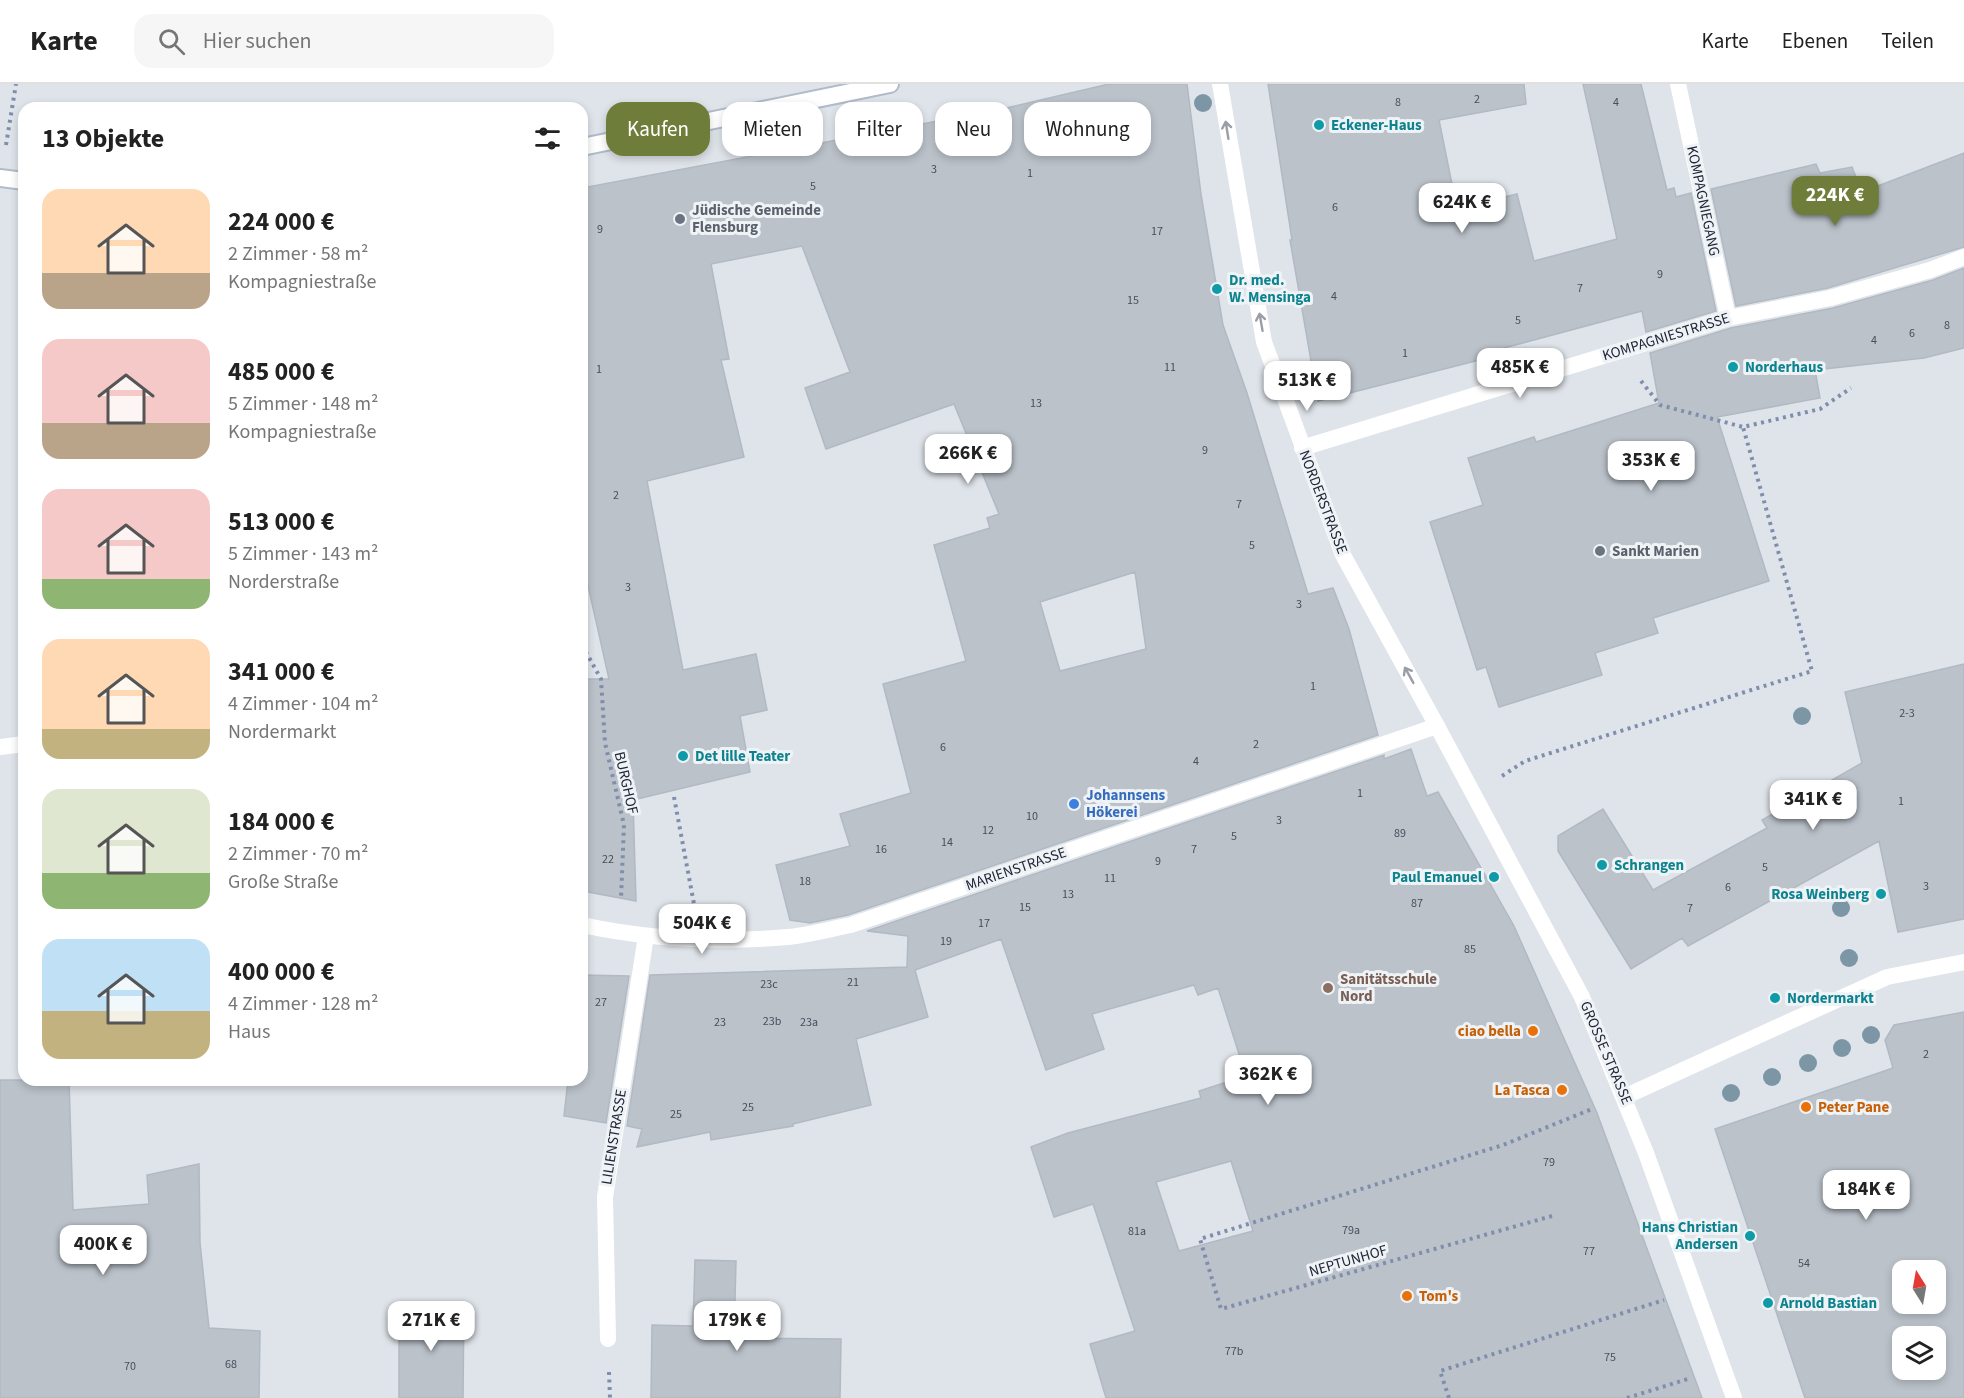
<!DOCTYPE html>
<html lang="de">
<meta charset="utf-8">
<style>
body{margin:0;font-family:"Source Sans 3",sans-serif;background:#f6f6f6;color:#222;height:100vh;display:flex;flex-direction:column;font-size:22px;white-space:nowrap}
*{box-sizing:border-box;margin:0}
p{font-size:20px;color:#767676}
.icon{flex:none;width:33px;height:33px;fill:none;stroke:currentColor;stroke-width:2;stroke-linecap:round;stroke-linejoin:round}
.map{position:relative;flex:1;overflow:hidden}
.sheet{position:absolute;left:18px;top:18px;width:570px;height:984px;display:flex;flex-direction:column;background:#fff;border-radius:18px;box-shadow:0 3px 9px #0003}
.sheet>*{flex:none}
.hud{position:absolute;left:606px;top:18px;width:570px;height:54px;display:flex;gap:12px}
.needle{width:39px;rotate:349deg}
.tools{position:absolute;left:1892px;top:1176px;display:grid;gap:12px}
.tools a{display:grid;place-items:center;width:54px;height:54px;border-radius:12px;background:#fff;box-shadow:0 3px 9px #0003;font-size:30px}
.price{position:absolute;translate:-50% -51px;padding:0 14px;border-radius:12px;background:#fff;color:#222;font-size:20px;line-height:39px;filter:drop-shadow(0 2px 3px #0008)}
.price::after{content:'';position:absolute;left:50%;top:36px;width:18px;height:14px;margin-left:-9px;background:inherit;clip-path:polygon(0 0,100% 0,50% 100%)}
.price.active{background:#6e7e3a;color:#fff}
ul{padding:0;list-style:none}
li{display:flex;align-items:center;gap:18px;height:150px;padding:0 24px}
li span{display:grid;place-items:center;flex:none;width:168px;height:120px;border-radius:18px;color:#555}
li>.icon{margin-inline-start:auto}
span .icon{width:72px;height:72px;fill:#fffc;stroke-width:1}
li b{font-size:26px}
h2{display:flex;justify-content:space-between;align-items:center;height:72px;padding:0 24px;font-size:26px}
.chip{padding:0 21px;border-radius:18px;background:#fff;box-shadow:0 3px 9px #0003;font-size:21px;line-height:54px}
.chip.active{background:#6e7e3a;color:#fff}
header{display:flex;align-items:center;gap:36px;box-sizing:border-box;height:84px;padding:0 30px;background:#fff;border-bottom:2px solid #e0e0e0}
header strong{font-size:28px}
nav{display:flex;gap:33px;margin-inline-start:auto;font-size:21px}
.search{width:420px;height:54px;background:#f6f6f6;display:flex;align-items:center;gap:15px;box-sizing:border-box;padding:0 21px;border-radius:18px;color:#767676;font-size:22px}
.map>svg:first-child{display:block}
.building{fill:#bbc2ca;stroke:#b1b9c3;stroke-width:1.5;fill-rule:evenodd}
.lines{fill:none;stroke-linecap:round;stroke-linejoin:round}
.secondary-casing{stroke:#b2bbc9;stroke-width:20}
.path{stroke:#808ead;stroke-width:4;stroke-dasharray:3 4.5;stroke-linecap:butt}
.service{stroke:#fff;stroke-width:16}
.pedestrian{stroke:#fff;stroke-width:16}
.minor{stroke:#fff;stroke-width:16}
.secondary{stroke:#fff;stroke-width:16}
.tree{fill:#7d96a6}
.oneway{stroke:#9b9ea6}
.culture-dot{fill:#0f9aa8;stroke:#eff3f6;stroke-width:2}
.worship-dot{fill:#6b7280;stroke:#eff3f6;stroke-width:2}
.shop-dot{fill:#3f7fe0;stroke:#eff3f6;stroke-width:2}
.education-dot{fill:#8d6e63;stroke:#eff3f6;stroke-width:2}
.food-dot{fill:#e8710a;stroke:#eff3f6;stroke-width:2}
.labels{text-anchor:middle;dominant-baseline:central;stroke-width:6;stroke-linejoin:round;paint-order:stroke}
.number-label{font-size:12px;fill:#474e5d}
.culture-label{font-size:15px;font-weight:bold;fill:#0d838f;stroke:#eff3f6;text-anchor:start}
.street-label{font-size:15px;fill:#202739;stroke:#eff3f6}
.worship-label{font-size:15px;font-weight:bold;fill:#5b616d;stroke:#eff3f6;text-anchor:start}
.shop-label{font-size:15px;font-weight:bold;fill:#366cbe;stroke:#eff3f6;text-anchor:start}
.education-label{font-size:15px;font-weight:bold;fill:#785e54;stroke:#eff3f6;text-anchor:start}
.food-label{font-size:15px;font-weight:bold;fill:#c56008;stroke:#eff3f6;text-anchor:end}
</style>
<header>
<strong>Karte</strong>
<div class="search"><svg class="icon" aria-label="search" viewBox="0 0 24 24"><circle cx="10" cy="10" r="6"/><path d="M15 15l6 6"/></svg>Hier suchen</div>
<nav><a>Karte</a><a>Ebenen</a><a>Teilen</a></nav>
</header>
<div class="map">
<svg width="1964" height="1314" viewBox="0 0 1964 1314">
<rect width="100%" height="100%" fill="#dfe4ea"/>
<path class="building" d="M1109,0h78l14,110 22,131 24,68 61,201 25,-6 16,41 29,106 -530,180 -38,8 -20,-3 -14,-55 74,-19 -10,-32 71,-21 -28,-109 83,-23 -32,-116 56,-17 -3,-10 12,-4 -45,-110 -128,45 -21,-61 45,-16 -48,-126 -91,18 18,95 -8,1 23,97 -97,24 36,189 73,-16 11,56 -27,6 10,56 -117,28 3,101 -54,-10v-212h27l-27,-120v-371l356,-67v3zM1135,488l11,77 -86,22 -20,-69z
M1268,0h256l2,20 -87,16 18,89 60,-15 17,67 83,-22 -34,-155h58l26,106 7,-2 2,9 15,-4 25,118 -70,21 -4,-21 -138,37 3,5 -189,48 -28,-161h2z
M1964,69v94l-136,41 -92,18 -25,-117 105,-25 4,9 32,-6 10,25z
M1964,184v80l-40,10 -109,12 5,28 -103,19 52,164 -116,37 5,15 -63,20 7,22 -103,32 -13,-40 -9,3 -47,-148 53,-17 -15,-47 66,-21 2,5 123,-39 -9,-50 81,-25 102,-20 100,-28z
M1964,580v255l-66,13 -19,-91 -191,105 -6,-8 -51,31 -73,-118v-15l45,-27 50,81 114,-62 -5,-8 100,-57 -17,-71z
M1411,665l16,47 11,-4 76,134 83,187 105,285h-596l-16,-54 45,-13 -42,-127 -39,13 -23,-70 37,-14 133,-35 -2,-7 47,-15 -28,-88 -20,7 -4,-10 -102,29 12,35 -58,21 -45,-131 -86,31 13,47 -72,22 15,66 -78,19v2l-82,14 -1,-8 -73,15 5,-18 -15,-3 23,-151 257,-8 1,-31 -41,-5 517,-176v4zM1231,1077l22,70 -74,20 -23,-69z
M582,891l47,1 -23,147 -42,-7 4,-36h14z
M1964,928v386h-159l-90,-269 178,-61 -8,-28 9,-15zM1902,1186h33v34h-33zM1902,1252h33v34h-33z
M0,996h69l4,130 76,-6 -2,-29 52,-11 1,79 9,85 51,3 -1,67h-259z
M695,1176l41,1 -2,77 107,1 -1,59h-189l1,-73 41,1z
M399,1221l65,1 -1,92h-64z"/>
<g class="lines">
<g class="secondary-casing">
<path id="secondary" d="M582,63l308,-63
M0,94l24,3"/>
</g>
<path class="path" d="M6,61l10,-61
M1641,297l19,24 83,22 77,-18 31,-21
M582,561l19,34 4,64 19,82 -3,74
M1502,692l23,-15 287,-90 -69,-244
M674,713l20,107
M1552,1132l-331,93 -21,-70 303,-94 89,-36
M609,1288l1,26
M1449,1314l-9,-27 224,-71
M1627,1314l64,-20"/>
<path class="service" d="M608,1255l-3,-142 41,-261"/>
<path class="pedestrian" d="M1437,642l145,271 64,156 88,245
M1624,1013l263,-120 77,-15"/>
<path class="minor" d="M1678,0l50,234
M1302,364l426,-130 102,-20 100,-28 34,-13
M0,663l24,-3
M582,841c66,14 138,18 206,12 21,-2 42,-8 63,-12l586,-199 -94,-171 -79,-213 -44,-258"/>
<use href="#secondary" class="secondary"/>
</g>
<g class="tree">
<circle cx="1203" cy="19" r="9"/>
<circle cx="1802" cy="632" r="9"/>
<circle cx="1841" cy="824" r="9"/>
<circle cx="1849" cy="874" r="9"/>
<circle cx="1871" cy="951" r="9"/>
<circle cx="1842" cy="964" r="9"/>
<circle cx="1808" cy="979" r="9"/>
<circle cx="1772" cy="993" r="9"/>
<circle cx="1731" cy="1009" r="9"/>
</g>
<defs><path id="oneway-shaft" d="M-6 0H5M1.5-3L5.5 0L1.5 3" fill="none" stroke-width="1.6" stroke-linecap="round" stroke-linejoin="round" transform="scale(1.5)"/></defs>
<g class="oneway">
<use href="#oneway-shaft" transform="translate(1227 46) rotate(-99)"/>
<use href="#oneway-shaft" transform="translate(1261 238) rotate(-100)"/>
<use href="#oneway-shaft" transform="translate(1409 591) rotate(-119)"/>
</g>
<g class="culture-dot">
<circle cx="1319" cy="41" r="6"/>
<circle cx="1217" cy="205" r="6"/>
<circle cx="1733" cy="283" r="6"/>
<circle cx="683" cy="672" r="6"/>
<circle cx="1602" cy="781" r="6"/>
<circle cx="1494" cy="793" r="6"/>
<circle cx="1881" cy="810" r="6"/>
<circle cx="1775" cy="914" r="6"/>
<circle cx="1750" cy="1152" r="6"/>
<circle cx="1768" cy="1219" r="6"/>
</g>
<g class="worship-dot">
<circle cx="680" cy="135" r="6"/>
<circle cx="1600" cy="467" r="6"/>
</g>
<circle class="shop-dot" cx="1074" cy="720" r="6"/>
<circle class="education-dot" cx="1328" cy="904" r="6"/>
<g class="food-dot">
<circle cx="1533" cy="947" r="6"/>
<circle cx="1562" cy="1006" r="6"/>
<circle cx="1806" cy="1023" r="6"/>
<circle cx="1407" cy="1212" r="6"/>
</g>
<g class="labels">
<g class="number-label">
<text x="1477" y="15">2</text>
<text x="1398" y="18">8</text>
<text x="1616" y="18">4</text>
<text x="934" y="85">3</text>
<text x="1030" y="89">1</text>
<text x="813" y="102">5</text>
<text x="1335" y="123">6</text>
<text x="600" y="145">9</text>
<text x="1157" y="147">17</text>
<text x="1660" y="190">9</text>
<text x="1580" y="204">7</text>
<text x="1334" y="212">4</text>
<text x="1133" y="216">15</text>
<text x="1518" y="236">5</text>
<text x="1947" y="241">8</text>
<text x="1912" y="249">6</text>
<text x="1874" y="256">4</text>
<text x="1405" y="269">1</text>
<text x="1170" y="283">11</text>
<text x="599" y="285">1</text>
<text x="1036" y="319">13</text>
<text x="1205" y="366">9</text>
<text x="616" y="411">2</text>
<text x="1239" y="420">7</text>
<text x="1252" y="461">5</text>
<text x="628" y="503">3</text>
<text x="1299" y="520">3</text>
<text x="1313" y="602">1</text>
<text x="1907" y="629">2-3</text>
<text x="1256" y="660">2</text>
<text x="943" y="663">6</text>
<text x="1196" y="677">4</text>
<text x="1360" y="709">1</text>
<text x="1901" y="717">1</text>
<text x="1032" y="732">10</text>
<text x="1279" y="736">3</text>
<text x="988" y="746">12</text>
<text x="1400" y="749">89</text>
<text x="1234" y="752">5</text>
<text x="947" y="758">14</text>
<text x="881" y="765">16</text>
<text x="1194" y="765">7</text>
<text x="608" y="775">22</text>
<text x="1158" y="777">9</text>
<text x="1765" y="783">5</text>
<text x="1110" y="794">11</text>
<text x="805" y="797">18</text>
<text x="1926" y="802">3</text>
<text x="1728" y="803">6</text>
<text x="1068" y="810">13</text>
<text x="1417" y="819">87</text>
<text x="1025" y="823">15</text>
<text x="1690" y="824">7</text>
<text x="984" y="839">17</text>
<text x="946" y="857">19</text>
<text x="1470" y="865">85</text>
<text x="853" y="898">21</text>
<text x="769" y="900">23c</text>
<text x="601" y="918">27</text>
<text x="772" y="937">23b</text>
<text x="720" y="938">23</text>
<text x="809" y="938">23a</text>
<text x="1926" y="970">2</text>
<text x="748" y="1023">25</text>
<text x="676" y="1030">25</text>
<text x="1549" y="1078">79</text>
<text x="1351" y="1146">79a</text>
<text x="1137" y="1147">81a</text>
<text x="1589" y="1167">77</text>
<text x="1804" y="1179">54</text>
<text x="1234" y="1267">77b</text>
<text x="1610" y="1273">75</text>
<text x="231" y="1280">68</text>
<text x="130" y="1282">70</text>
</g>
<g class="culture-label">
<text x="1331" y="41">Eckener-Haus</text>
<text x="1229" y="196">Dr. med.<tspan x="1229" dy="17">W. Mensinga</tspan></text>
<text x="1745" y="283">Norderhaus</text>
<text x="695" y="672">Det lille Teater</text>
<text x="1614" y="781">Schrangen</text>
<text x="1482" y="793" text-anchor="end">Paul Emanuel</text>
<text x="1869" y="810" text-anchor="end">Rosa Weinberg</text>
<text x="1787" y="914">Nordermarkt</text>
<text x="1738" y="1143" text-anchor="end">Hans Christian<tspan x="1738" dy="17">Andersen</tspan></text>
<text x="1780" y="1219">Arnold Bastian</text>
</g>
<g class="street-label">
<text transform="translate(1703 117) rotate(78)">KOMPAGNIEGANG</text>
<text transform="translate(1666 253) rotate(-17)">KOMPAGNIESTRASSE</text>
<text transform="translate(1323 418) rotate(69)">NORDERSTRASSE</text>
<text transform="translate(626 699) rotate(77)">BURGHOF</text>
<text transform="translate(1016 785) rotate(-19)">MARIENSTRASSE</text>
<text transform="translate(1606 969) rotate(67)">GROSSE STRASSE</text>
<text transform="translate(614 1053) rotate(-81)">LILIENSTRASSE</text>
<text transform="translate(1348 1177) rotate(-16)">NEPTUNHOF</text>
</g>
<g class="worship-label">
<text x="692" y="126">Jüdische Gemeinde<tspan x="692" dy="17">Flensburg</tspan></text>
<text x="1612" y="467">Sankt Marien</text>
</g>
<g class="shop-label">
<text x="1086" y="711">Johannsens<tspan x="1086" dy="17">Hökerei</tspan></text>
</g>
<g class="education-label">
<text x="1340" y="895">Sanitätsschule<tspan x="1340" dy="17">Nord</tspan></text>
</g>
<g class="food-label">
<text x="1521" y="947">ciao bella</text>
<text x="1550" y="1006">La Tasca</text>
<text x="1818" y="1023" text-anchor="start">Peter Pane</text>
<text x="1419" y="1212" text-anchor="start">Tom's</text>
</g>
</g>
</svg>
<div class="tools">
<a><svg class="needle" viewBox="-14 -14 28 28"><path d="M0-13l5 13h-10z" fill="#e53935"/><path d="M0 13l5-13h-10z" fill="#767676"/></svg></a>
<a><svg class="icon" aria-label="layers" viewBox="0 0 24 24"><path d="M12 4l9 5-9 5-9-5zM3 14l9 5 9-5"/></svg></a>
</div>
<b class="price active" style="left:1835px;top:143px">224K €</b>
<b class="price" style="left:1462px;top:150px">624K €</b>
<b class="price" style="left:1520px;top:315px">485K €</b>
<b class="price" style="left:1307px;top:328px">513K €</b>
<b class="price" style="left:968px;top:401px">266K €</b>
<b class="price" style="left:1651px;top:408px">353K €</b>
<b class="price" style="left:1813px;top:747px">341K €</b>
<b class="price" style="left:702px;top:871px">504K €</b>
<b class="price" style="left:1268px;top:1022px">362K €</b>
<b class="price" style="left:1866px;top:1137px">184K €</b>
<b class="price" style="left:103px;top:1192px">400K €</b>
<b class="price" style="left:431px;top:1268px">271K €</b>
<b class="price" style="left:737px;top:1268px">179K €</b>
<div class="hud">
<a class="chip active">Kaufen</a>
<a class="chip">Mieten</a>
<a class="chip">Filter</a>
<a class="chip">Neu</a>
<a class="chip">Wohnung</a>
</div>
<section class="sheet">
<h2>13 Objekte<svg class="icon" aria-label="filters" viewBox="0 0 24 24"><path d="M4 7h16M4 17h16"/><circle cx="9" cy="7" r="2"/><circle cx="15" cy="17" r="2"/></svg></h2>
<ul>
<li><span style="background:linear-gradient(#ffd9b3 70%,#b9a48a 0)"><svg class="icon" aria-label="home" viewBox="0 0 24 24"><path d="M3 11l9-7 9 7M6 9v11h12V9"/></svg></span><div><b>224 000 €</b><p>2 Zimmer · 58 m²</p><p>Kompagniestraße</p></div></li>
<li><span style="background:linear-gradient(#f6c9c9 70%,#b9a48a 0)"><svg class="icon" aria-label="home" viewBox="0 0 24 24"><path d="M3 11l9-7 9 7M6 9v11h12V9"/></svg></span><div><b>485 000 €</b><p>5 Zimmer · 148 m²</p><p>Kompagniestraße</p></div></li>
<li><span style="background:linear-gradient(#f6c9c9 75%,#8fb573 0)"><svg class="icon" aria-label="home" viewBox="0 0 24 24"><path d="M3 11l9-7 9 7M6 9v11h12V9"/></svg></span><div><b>513 000 €</b><p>5 Zimmer · 143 m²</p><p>Norderstraße</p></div></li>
<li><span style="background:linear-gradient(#ffd9b3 75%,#c2b280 0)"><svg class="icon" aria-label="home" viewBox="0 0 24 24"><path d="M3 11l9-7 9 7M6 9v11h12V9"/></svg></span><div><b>341 000 €</b><p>4 Zimmer · 104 m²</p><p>Nordermarkt</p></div></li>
<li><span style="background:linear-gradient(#dfe7d0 70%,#8fb573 0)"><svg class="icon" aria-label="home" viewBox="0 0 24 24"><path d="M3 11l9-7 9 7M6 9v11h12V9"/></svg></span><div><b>184 000 €</b><p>2 Zimmer · 70 m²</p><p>Große Straße</p></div></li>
<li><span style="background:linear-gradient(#bfe0f5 60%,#c2b280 0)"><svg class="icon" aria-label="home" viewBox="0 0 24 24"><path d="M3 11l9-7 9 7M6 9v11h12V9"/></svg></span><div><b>400 000 €</b><p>4 Zimmer · 128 m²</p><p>Haus</p></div></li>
</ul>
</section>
</div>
